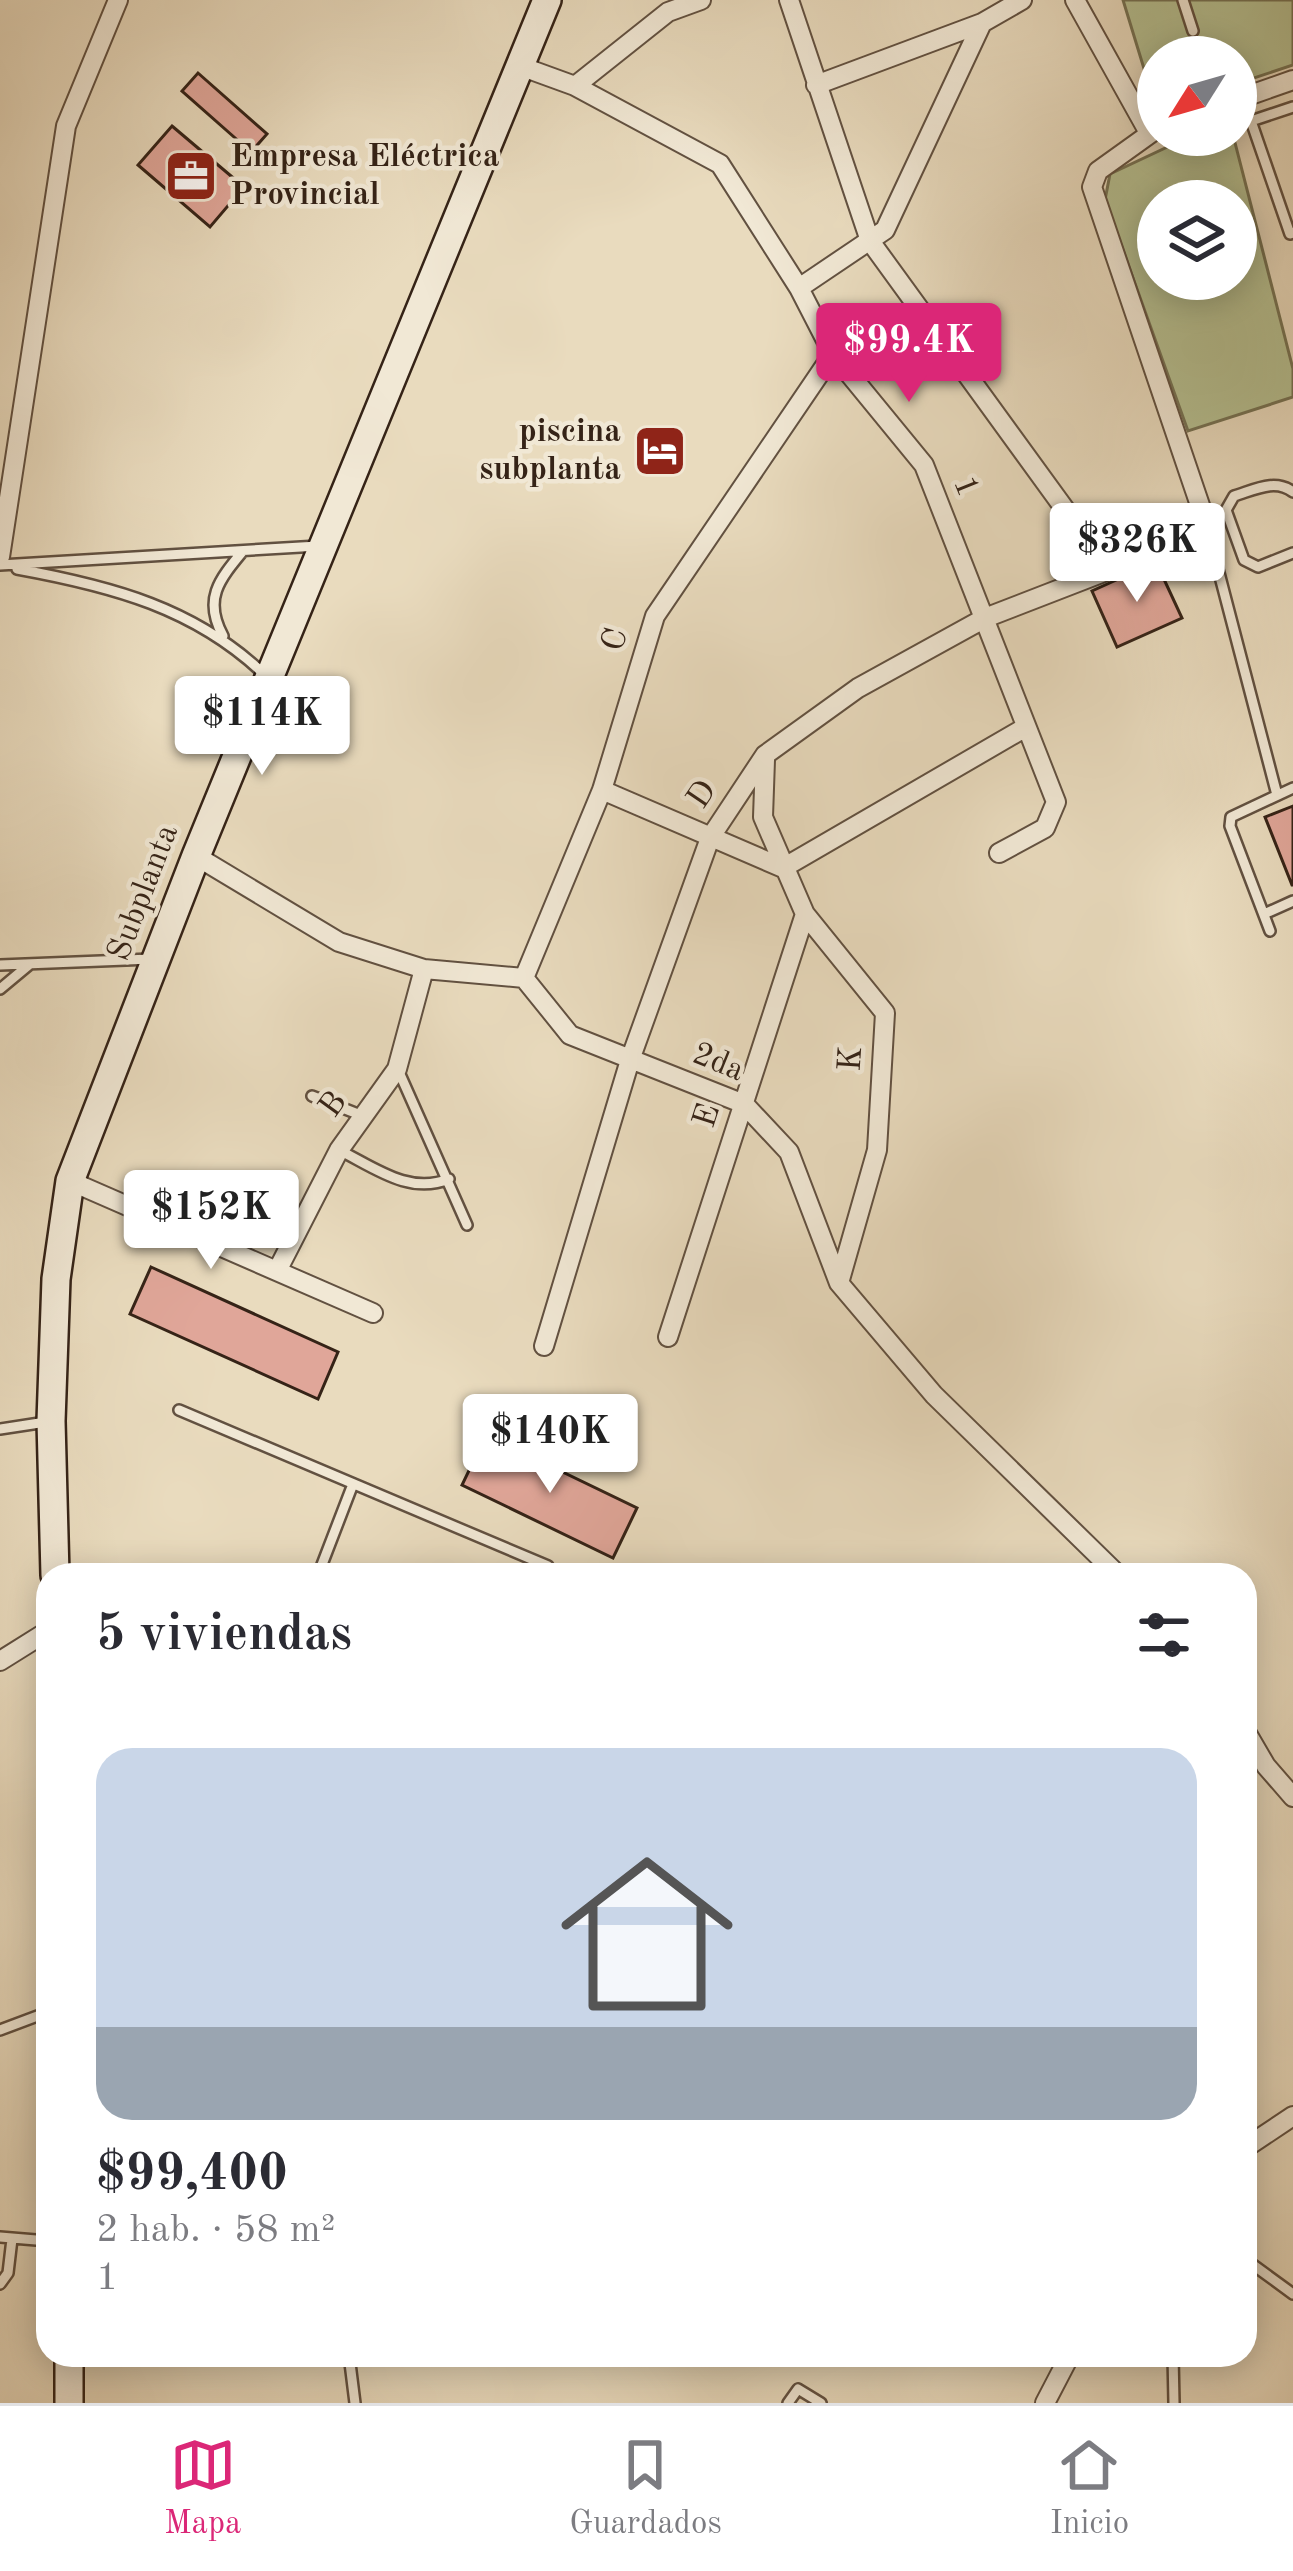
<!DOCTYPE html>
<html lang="es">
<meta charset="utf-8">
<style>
body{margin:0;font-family:"Old Standard TT",serif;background:#f7f7f7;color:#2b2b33;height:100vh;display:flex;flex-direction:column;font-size:45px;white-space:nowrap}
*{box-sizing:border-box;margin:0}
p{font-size:39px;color:#7c7c81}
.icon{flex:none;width:66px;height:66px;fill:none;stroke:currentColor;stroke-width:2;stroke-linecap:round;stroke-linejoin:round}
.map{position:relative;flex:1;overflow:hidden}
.sheet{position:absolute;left:36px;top:1563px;width:1221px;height:804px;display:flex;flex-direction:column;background:#fff;border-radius:36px;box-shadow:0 6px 30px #0003}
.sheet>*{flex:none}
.needle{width:78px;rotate:233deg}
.fabs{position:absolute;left:1137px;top:36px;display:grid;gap:24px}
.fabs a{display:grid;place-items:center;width:120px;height:120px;border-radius:50%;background:#fff;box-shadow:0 6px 30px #0003;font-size:60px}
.price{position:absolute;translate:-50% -102px;padding:0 27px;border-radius:12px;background:#fff;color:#222;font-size:39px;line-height:78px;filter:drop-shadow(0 3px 6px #0008)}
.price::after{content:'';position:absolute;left:50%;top:72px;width:36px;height:27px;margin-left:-18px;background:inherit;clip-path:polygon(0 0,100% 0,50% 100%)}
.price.active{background:#db2777;color:#fff}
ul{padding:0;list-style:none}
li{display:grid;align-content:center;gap:24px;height:636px;padding:0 60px}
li+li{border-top:3px solid #e1e1e2}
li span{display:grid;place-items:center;height:372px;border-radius:36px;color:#555}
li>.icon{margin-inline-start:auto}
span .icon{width:216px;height:216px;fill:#fffc;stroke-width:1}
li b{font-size:51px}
h2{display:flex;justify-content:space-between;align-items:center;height:144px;padding:0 60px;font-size:51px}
.menu{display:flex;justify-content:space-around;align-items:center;height:168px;border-top:3px solid #e1e1e2;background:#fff;font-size:33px;color:#7c7c81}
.menu a{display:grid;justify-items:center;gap:6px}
.menu .active{color:#db2777}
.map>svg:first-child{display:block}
.green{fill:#b5c092;stroke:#757254;stroke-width:3;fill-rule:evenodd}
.building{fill:#e0a699;stroke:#352317;stroke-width:3}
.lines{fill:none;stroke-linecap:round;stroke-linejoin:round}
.lane-casing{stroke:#625141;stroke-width:14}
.street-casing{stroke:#625141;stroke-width:22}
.secondary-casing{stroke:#352317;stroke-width:32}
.lane{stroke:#f1e8d5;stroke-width:9}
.street{stroke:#f1e8d5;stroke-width:18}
.secondary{stroke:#f1e8d5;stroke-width:27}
.labels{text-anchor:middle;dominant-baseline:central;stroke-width:9;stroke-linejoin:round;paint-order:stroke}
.poi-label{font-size:33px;font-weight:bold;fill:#352317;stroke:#f1e8d5;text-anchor:start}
.street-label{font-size:33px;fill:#352317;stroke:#f1e8d5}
</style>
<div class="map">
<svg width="1293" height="2403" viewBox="0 0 1293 2403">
<rect width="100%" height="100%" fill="#e9dbbe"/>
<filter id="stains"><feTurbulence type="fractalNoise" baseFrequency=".00167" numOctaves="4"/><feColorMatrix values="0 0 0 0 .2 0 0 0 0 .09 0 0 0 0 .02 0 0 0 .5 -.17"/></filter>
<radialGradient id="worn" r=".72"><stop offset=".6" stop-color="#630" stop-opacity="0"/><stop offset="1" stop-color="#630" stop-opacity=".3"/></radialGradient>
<path class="green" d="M1123,0h170v65l-57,19v-27h-78l-1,54z
M1193,135h40l60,234v28l-105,34 -83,-231 5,-26zM1158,201h78v78h-78z"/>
<path class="building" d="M198,73l69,61 -16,18 -69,-61z
M172,126l72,61 -34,40 -72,-62z
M1156,562l26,56 -65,29 -25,-56z
M1293,806v79h-1l-27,-68z
M151,1267l187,85 -20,47 -188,-85z
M486,1435l151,73 -24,50 -151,-73z"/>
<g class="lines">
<g class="lane-casing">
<path id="lane" d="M1183,0l10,31
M1293,107l-42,14 39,113 3,-1
M1293,492c-18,-14 -39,-2 -59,4l-8,14 18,50 14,7 35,-14
M1206,523l71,272
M0,565l318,-19
M17,569c94,17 179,39 249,107
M223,636c-20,-37 -4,-56 20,-85
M1264,914l29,-13
M1270,931l-40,-105 1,-9 62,-29
M0,965l151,-6
M0,989l30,-25
M399,1072l68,153
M312,1096l51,20
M339,1150c36,18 70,45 110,29
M179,1410l369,156
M0,1429l46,-7
M318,1575l35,-91
M0,2030l48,-18
M0,2237l48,4
M1245,2259l48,35
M0,2284l8,-11 4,-34
M349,2355l6,48
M1173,2355l1,48
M788,2403l10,-14 23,14"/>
</g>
<g class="street-casing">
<path id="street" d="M789,0l81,241 239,329
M1075,0l73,131
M520,66l55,20 145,78 79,124 34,66 91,111 132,337 -11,26 -46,25
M816,85l166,-62 40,-23
M575,86l93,-74 33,-12
M1236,100l57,-20
M799,288l86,-58 97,-207
M0,557l66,-431 52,-126
M765,760l-2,57 42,97 80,99 -8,137 -38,133
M602,790l181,78 243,-141
M196,856l143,86 85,27 100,9 46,57 174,69 45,48 50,131 95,112 184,180
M524,978l78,-188 53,-174 178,-262
M70,1181l303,132
M277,1271l62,-121 58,-81 27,-100
M668,1337l137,-423
M544,1346l86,-286 80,-222 55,-83 93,-67 127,-70 124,-48 97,-47 -114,-336 6,-16 60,-43
M0,1661l48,-30
M1245,1730l21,36 27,31
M1245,2148l48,-32
M1045,2403l25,-48"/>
</g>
<g class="secondary-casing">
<path id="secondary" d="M55,1575l-4,-154 5,-142 14,-98 126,-325 351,-856
M69,2355v48"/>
</g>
<use href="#lane" class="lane"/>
<use href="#street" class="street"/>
<use href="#secondary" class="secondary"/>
</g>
<defs>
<g id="office-square" transform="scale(2.7)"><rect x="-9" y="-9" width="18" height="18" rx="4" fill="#8f2418" stroke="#f1e8d5"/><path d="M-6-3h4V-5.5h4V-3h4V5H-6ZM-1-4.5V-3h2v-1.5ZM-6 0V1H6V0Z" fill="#fff"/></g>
<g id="hotel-square" transform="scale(2.7)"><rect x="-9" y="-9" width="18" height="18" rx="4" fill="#8f2418" stroke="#f1e8d5"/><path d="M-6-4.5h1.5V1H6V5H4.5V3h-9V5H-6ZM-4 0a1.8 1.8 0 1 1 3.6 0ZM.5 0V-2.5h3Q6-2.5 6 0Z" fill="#fff"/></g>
</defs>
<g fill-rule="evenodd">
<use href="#office-square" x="191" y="176"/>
<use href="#hotel-square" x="660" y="451"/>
</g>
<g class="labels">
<g class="poi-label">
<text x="230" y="157">Empresa Eléctrica<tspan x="230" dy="38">Provincial</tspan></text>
<text x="621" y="432" text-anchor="end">piscina<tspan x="621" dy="38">subplanta</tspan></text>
</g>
<g class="street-label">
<text transform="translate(965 487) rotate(68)">1</text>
<text transform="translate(616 640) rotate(-73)">C</text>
<text transform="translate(703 795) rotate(-56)">D</text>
<text transform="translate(144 893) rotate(-69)">Subplanta</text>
<text transform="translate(852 1059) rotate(-86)">K</text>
<text transform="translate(718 1063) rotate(22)">2da</text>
<text transform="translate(334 1105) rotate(-54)">B</text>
<text transform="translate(708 1116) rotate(-72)">E</text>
</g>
</g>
<rect width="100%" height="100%" filter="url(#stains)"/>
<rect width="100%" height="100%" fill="url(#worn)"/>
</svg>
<div class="fabs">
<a><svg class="needle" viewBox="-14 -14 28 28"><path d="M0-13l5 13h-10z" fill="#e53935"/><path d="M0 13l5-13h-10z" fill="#7c7c81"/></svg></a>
<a><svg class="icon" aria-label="layers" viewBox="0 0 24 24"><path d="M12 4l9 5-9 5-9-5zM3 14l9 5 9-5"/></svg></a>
</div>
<b class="price active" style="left:909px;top:405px">$99.4K</b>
<b class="price" style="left:1137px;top:605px">$326K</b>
<b class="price" style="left:262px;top:778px">$114K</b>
<b class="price" style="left:211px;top:1272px">$152K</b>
<b class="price" style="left:550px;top:1496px">$140K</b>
<section class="sheet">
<h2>5 viviendas<svg class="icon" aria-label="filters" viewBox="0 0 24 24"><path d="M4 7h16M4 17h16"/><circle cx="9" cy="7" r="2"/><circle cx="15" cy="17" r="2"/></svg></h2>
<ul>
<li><span style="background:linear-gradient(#c9d6e8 75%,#9aa5b1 0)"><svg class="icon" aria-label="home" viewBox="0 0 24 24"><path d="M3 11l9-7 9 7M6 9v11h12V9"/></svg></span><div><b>$99,400</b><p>2 hab. · 58 m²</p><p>1</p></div></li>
</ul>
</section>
</div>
<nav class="menu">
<a class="active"><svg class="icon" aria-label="map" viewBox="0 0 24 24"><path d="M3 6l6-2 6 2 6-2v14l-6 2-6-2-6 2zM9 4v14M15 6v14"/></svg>Mapa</a>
<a><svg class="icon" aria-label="saved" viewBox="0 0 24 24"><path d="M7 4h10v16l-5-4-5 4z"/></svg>Guardados</a>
<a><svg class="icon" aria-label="home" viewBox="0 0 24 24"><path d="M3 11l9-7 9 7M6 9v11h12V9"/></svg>Inicio</a>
</nav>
